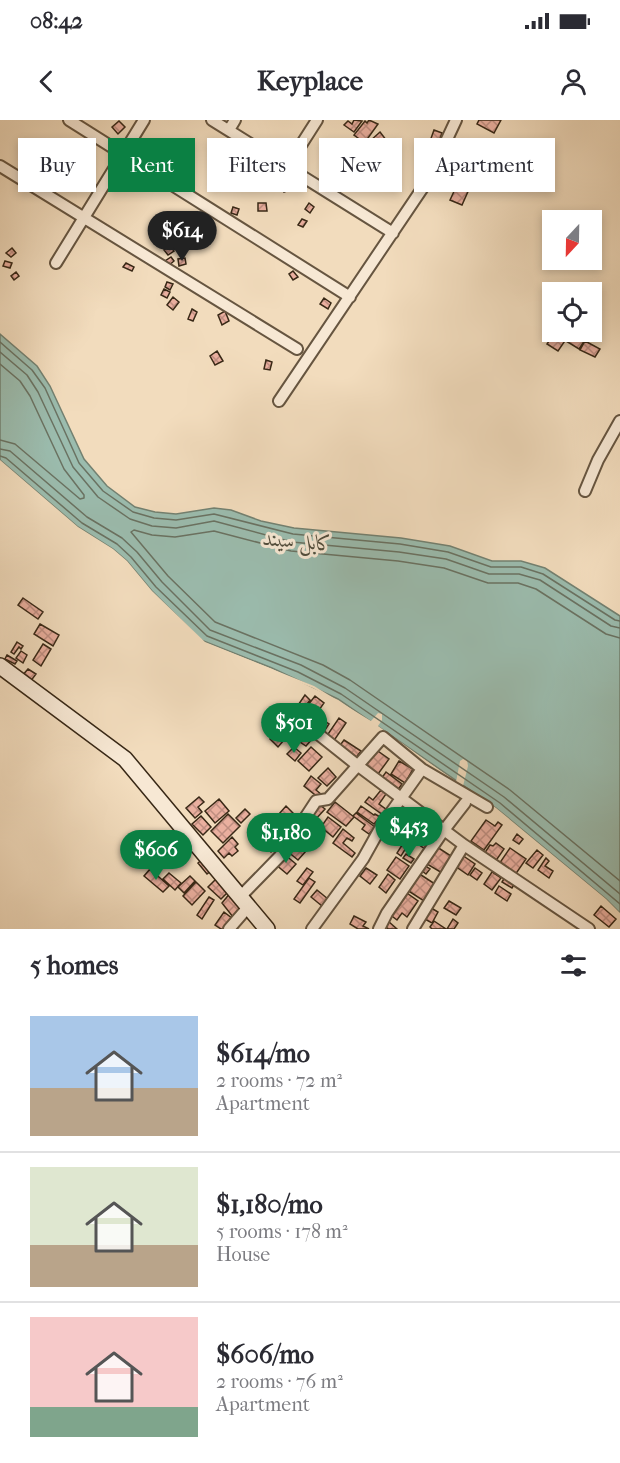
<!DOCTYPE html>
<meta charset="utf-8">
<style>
body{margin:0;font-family:"IM FELL French Canon",Amiri,serif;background:#f2f2f3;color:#2b2b33;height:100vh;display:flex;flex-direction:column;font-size:22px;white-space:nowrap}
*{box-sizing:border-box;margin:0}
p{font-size:20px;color:#7c7c81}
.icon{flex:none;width:33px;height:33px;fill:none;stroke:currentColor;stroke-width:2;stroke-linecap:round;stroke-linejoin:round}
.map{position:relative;height:809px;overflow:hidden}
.sheet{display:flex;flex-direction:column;background:#fff;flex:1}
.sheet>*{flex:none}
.guide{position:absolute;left:18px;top:18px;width:585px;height:54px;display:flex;gap:12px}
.needle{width:39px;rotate:202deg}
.fabs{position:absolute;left:542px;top:90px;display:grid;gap:12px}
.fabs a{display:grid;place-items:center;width:60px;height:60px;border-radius:0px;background:#fff;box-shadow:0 3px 9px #0003;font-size:30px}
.price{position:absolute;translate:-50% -51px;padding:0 14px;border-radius:21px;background:#0b8043;color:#fff;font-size:20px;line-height:39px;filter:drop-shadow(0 2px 3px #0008)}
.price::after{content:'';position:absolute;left:50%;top:36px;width:18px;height:14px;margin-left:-9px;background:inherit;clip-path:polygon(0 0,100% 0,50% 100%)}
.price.on{background:#222;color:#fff}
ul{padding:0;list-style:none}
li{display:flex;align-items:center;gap:18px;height:150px;padding:0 30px}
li+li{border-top:2px solid #e1e1e2}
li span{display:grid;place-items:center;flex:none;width:168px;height:120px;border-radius:0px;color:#555}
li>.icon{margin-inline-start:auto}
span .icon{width:72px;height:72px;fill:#fffc;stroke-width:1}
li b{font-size:26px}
h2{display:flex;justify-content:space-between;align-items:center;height:72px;padding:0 30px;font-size:26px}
.pill{padding:0 21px;border-radius:0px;background:#fff;box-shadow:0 3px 9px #0003;font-size:21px;line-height:54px}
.pill.on{background:#0b8043;color:#fff}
.status{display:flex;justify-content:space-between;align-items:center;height:42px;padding:0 30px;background:#fff;direction:ltr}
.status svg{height:16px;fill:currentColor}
header{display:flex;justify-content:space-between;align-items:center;height:78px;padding:0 30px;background:#fff;font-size:27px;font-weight:700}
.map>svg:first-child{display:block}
.water{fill:#9bbcae;stroke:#738171;stroke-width:1.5}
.pier{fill:#f2dcbd}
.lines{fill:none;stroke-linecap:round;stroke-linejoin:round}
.shore{stroke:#6a7262;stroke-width:1.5}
.building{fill:url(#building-cross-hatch);stroke:#382816;stroke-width:1.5}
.street-casing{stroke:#665540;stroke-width:14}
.secondary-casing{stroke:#382816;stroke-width:18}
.street{stroke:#f7e8d4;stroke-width:10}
.secondary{stroke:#f7e8d4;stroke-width:15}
.labels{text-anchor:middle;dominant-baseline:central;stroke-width:6;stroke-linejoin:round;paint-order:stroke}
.water-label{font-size:21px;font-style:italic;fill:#514d3c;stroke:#f7e8d4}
</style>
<div class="status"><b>08:42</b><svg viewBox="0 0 49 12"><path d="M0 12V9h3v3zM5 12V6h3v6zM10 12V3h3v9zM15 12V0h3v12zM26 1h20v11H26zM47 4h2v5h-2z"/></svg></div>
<header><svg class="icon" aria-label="back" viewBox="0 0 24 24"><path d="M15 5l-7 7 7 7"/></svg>Keyplace<svg class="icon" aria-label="person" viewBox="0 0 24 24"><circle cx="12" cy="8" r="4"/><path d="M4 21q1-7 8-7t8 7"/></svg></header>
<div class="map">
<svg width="620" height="809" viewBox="0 0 620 809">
<defs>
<pattern id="building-cross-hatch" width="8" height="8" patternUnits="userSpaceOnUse" patternTransform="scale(1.5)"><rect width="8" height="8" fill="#eaaf9f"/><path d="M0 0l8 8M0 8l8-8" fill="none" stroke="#bf8e81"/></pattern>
</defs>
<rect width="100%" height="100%" fill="#f2dcbd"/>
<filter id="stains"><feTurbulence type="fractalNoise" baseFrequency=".00333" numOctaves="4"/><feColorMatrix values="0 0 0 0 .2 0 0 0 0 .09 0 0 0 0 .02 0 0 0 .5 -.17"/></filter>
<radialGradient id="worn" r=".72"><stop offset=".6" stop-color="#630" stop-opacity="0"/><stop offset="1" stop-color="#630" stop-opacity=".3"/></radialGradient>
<path class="water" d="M0,214l37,32 13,20 34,73 23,27 28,21 20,5 21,2 38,-6 17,2 30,11 33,7 107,10 49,8 42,15h29l24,7 75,48v297l-14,-14 -110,-91 -158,-109 -66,-31 -71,-28 -49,-49 -25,-30 -14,-12 -35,-22 -78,-67z"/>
<path class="pier" d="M0,340l78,67 35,22 14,12 25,30 53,51 109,44 57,35 7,-8 4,1v6l-4,6 78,56 4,-21 3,-2 4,1 1,6 -5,20 33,22 41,34 69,57 14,14v3l-126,-106 -158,-109 -23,-13 -114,-46 -49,-49 -26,-30 -13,-12 -34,-21 -68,-57 -9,-9z"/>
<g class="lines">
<path class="shore" d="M0,222l32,28 13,18 34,75 24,28 30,21 21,6 22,2 38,-6 79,20 107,10 48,8 43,15h30l22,7 72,46 5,1
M0,232l27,23 11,17 35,75 25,30 32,22 22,7 24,2 38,-7 78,21 107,10 47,7 43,15h30l21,6 71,46 9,2
M0,244l20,17 10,15 34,73 20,26v3l-4,1 -65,-55 -15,-4
M0,329l10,2 77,66 35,21 15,14 25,30 48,48 91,35 44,23 159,109 116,97
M0,336l6,2 76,65 35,21 14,13 25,30 51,49 91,36 43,22 159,109 120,101
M620,518l-14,-4 -70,-45 -18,-6h-30l-44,-15 -46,-7 -107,-10 -77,-20 -39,6 -23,-2 -18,-5 -3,2 37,44 47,46 108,43 27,15 160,110 110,91"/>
</g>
<path class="building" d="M354,0l8,1 -8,11 -10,-7 4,-4 4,3z
M369,0l9,4 -15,21 -3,-2 2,-2 -8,-6 11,-14 2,2z
M479,0h22l-7,13 -17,-9z
M119,1l6,6 -7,7 -6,-7z
M434,10l8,3 -5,14 -8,-3z
M380,12l10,13 -14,11 -3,-4 4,-3 -7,-8z
M450,18l11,5 -3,6 -11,-5z
M464,26l10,5 -6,13 -13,-5 3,-9 3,1z
M476,32l6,3 -6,14 -6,-2z
M252,33l2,6 -8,2 -1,-6z
M445,35l10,3 -4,11 -10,-3z
M263,40l2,11 -11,2 -2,-11z
M442,49l10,4 -6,15 -11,-4z
M270,52l2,5 -6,2 -1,-6z
M463,52l11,6 -12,27 -12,-5z
M288,60l4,9 -8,3 -3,-9z
M258,83h8l1,8h-9z
M309,83l5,4 -4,6 -5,-4z
M233,87l6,2 -2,6 -6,-2z
M302,99l5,2 -4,6 -5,-2z
M170,126l4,5 -6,4 -4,-5z
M12,128l4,5 -5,4 -5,-4z
M171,137l3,4 -6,5 -3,-5z
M185,138l1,6 -7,2 -1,-7z
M5,141l7,2 -2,5 -7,-2z
M126,143l8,4 -2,4 -9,-4z
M293,151l5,6 -5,3 -4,-6z
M16,152l3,4 -5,4 -3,-4z
M167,162l6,2 -3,6 -5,-3z
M164,169l6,3 -3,6 -6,-3z
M173,177l6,5 -6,8 -6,-5z
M324,178l7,5 -3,6 -8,-5z
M192,189l5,3 -4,9 -5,-2z
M225,191l4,10 -7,4 -4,-10z
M562,212h9l-13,19 -11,-7 6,-9 5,3z
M571,214l5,3 1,-2 8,5 -6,9 -13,-8z
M585,221l15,8 -5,8 -15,-7z
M217,231l6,10 -8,4 -5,-9z
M266,240l6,2 -2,8 -6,-1z
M23,478l20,14 -5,7 -20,-14z
M40,504l19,11 -6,11 -19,-12z
M17,522l6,4 -2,3 -2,-2 -5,7 -3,-2z
M43,524l8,5 -10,17 -8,-6z
M21,531l6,4 -4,8 -7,-5z
M7,535l10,6 -2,3 -10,-5z
M28,549l8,5 -6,8 -8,-6z
M305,575l5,5 -11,15 -5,-4z
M315,576l9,7 -7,10 -9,-8z
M285,591l7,6 -5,5 -7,-6z
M313,593l16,11 -6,9 -16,-10z
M339,598l7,5 -13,19 -7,-5z
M282,605l9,7 -13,15 -8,-8z
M308,613l5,5 -7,8 -6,-4z
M344,620l17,11 -6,8 -17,-11z
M294,627l7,6 -6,8 -8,-7z
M311,627l11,10 -13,14 -11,-10z
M375,629l14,10 -11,15 -14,-9z
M399,641l14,8 -8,14 -14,-9z
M328,648l8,9 -9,9 -9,-8z
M386,652l16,12 -5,7 -16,-12z
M311,656l10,8 -5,6 6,5 -3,3 -15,-12z
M381,670l5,4 -7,10 8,6 -4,5 -18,-13 4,-5 4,3z
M199,677l5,5 -6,5 4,5 -7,6 -9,-10z
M219,679l10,12 -14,12 -10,-12z
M335,682l19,15 -8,9 -19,-14z
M402,682l12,10 -12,15 -12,-10z
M320,685l5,4 -11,12 -5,-4z
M286,686l7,7 -7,8 -7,-7z
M361,686l13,9 1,-1 5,3 -6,7 -17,-12z
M245,689l5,5 -9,9 -5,-5z
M356,693l19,14 -6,7 -7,-5 3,-4 -12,-9z
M228,694l12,12 -17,17 -12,-12z
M276,694l17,14 -8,9 -16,-14z
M201,696l10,11 -8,8 -11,-11z
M328,697l13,10 -8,10 -12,-10z
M389,699l8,5 -5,7 -7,-6z
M486,700l9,6 3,-4 4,3 -18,25 -13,-9z
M426,701l16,11 -14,19 -16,-11z
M407,702l11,8 -11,15 -10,-7z
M267,703l8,8 -7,6 9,9 -6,6 -16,-16z
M343,709l11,9 -2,3 -5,-3 -4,5 12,10 -3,4 -19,-14z
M517,714l6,5 -4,5 -6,-4z
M232,717l6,7 -3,3 3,4 -6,5 -3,-3 -5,5 -6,-7z
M172,720l13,11 -9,10 -13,-11z
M296,722l10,9 -8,9 -11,-9z
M496,723l8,6 -9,13 -11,-8 6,-9 3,1z
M402,725l4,3 -5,8 -4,-3z
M437,727l14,9 -9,17 -15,-9z
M510,728l16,11 -11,16 -16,-11z
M537,730l6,5 -10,13 -7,-5z
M284,734l12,10 -9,10 -12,-10z
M406,734l8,5 -3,4 -8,-5z
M462,735l13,9 -7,11 -13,-9z
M206,736l10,11 -9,7 -9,-11z
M396,737l13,9 -9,13 -13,-9z
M546,738l3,3 -4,5 8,5 -4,7 -11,-8z
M424,745l6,4 -4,5 -5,-4z
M307,748l6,4 -10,13 -6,-4z
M366,748l11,7 -7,9 -10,-8z
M475,748l7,5 -5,7 -7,-5z
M150,749l19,17 -6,6 -19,-16z
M492,752l9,6 -9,12 -8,-6z
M169,753l12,10 -6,7 -12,-11z
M418,753l17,11 -11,17 -17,-11z
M388,754l7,6 -9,13 -7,-6z
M190,756l5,5 -11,12 -6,-6z
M505,757l10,6 -3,5 -10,-6z
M217,758l12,13 -8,8 -13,-12z
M309,758l6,4 -15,21 -6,-4z
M196,762l9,9 -13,14 -9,-9z
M499,766l12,8 -4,7 -12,-8z
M317,770l11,9 -6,7 -11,-9z
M404,771l14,10 -11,16 -5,-4 -5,7 -9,-7z
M231,772l13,15 -11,10 -11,-14z
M209,777l5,3 -12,19 -5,-4z
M449,781l12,7 -5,7 -12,-7z
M428,786l10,6 -6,11 -11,-6z
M601,786l15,13 -7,8 -15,-12z
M224,792l9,7 -7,10h-5l-6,-4z
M354,796l12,6 -3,4 6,3h-11l-8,-5z
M453,799l5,4 -4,6h-7z
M388,801l9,8h-9l-4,-4z
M434,801l12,8h-14l-2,-2z"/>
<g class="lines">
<g class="street-casing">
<path id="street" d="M69,0l281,177
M212,0l181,113
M229,10l6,-10
M0,46l297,183
M287,47l30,-47
M56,143l88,-143
M279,281l149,-221 28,-60
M585,371l13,-31 22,-39
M293,594l64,51 107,80 125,84
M241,776l39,-40 36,-55 12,-2 55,-62 39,32 65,38
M229,809l20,-23
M312,809l51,-70 19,-34 40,-56
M379,809l8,-16 57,-83 21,-27
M413,809l51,-84"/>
</g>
<g class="secondary-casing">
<path id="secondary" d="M0,546l125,93 142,170"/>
</g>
<use href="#street" class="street"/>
<use href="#secondary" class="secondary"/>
</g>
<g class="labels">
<g class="water-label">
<text transform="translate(298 421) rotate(5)">کابل سيند</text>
</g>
</g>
<rect width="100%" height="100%" filter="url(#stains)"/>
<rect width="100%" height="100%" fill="url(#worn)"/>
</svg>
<div class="fabs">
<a><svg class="needle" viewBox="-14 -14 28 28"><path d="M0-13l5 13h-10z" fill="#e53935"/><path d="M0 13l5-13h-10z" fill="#7c7c81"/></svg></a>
<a><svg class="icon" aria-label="locate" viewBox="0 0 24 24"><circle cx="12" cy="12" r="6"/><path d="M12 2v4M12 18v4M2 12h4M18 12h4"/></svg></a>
</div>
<b class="price on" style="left:182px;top:142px">$614</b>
<b class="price" style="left:294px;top:634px">$501</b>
<b class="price" style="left:409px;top:738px">$453</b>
<b class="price" style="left:286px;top:744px">$1,180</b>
<b class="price" style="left:156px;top:761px">$606</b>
<div class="guide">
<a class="pill">Buy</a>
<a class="pill on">Rent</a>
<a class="pill">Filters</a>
<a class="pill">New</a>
<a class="pill">Apartment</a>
</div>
</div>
<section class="sheet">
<h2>5 homes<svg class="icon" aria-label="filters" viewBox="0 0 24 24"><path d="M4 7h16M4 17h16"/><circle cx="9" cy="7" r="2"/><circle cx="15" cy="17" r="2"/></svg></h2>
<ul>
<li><span style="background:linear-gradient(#a9c7e8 60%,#b9a48a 0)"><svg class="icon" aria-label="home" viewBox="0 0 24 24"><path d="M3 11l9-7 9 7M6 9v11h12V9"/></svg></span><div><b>$614/mo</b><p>2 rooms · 72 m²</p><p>Apartment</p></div></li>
<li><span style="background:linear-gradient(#dfe7d0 65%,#b9a48a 0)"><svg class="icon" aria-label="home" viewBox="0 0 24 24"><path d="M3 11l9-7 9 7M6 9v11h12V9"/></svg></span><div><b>$1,180/mo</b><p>5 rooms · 178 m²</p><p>House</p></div></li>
<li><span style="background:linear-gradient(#f6c9c9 75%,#7fa58c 0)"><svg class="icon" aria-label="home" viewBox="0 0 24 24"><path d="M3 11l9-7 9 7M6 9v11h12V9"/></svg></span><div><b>$606/mo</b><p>2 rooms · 76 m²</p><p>Apartment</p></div></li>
</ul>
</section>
